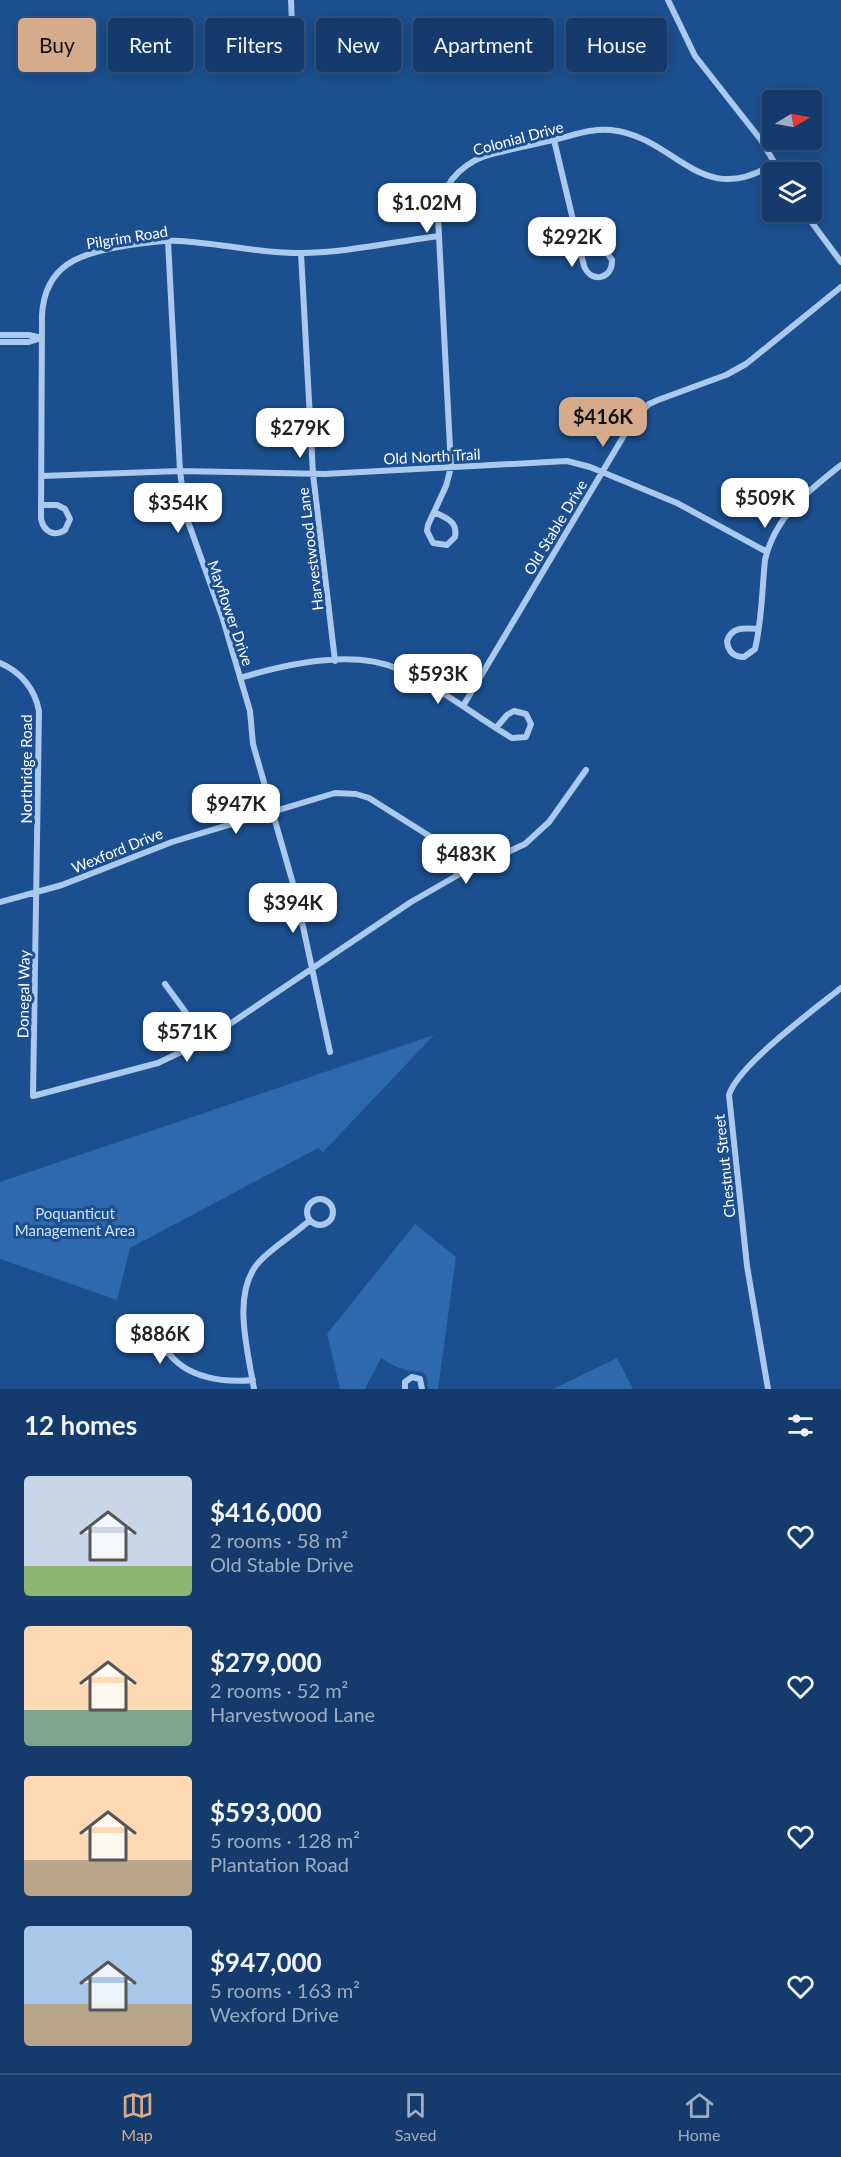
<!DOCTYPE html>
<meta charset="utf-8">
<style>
body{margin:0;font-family:Lato,sans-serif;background:#1d4271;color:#f1f3f6;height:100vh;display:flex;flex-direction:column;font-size:22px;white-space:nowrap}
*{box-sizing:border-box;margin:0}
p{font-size:20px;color:#9dadc1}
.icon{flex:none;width:33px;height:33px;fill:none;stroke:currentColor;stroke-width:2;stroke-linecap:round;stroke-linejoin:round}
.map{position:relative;height:1389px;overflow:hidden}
.drawer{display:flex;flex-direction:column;background:#143b6b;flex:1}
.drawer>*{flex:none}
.top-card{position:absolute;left:18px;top:18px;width:806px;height:54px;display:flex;gap:12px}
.needle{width:39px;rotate:80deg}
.buttons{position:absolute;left:762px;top:90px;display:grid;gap:12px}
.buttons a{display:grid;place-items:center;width:60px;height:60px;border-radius:6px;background:#143b6b;box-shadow:0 3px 15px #0003,0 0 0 2px #33557e;font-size:30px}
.price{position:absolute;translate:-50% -51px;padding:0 14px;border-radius:12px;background:#fff;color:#222;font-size:20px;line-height:39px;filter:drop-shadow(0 2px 3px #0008)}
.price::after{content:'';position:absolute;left:50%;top:36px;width:18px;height:14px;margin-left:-9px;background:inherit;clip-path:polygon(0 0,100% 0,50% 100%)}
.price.current{background:#d6ab8b;color:#111}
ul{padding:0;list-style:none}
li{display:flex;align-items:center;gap:18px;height:150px;padding:0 24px}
li span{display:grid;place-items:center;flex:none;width:168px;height:120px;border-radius:6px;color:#555}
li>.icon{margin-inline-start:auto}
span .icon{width:72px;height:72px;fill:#fffc;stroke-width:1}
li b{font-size:26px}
h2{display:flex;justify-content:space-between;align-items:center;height:72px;padding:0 24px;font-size:26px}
.chip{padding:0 21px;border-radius:6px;background:#143b6b;box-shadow:0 3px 15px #0003,0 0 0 2px #33557e;font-size:21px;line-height:54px}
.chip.current{background:#d6ab8b;color:#111}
.tab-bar{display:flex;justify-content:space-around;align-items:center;height:84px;border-top:2px solid #33557e;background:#143b6b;font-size:16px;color:#9dadc1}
.tab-bar a{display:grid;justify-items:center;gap:3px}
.tab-bar .current{color:#d6ab8b}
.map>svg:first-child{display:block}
.green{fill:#2e69ad}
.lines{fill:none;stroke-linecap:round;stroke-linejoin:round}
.street{stroke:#a9c9ee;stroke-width:6}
.labels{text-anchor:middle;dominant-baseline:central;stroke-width:6;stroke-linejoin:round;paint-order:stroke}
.street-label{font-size:15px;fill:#fff;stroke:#1b4f8f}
.park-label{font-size:15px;fill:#cfe3fa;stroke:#1b4f8f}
</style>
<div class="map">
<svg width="841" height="1389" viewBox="0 0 841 1389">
<rect width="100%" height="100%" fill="#1b4f8f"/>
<path class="green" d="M434,1035l-111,117 -5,-4 -188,100 -13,52 -117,-41v-77z
M415,1224l41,33 -18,132h-10c1,-24 -12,-15 -25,-20 -8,-2 -15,-7 -22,-11l-16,31h-25l-13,-55z
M617,1358l16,31h-80z"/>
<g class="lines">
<path class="street" d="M291,0l2,46
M668,0l27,56 66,84 19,32
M554,140l30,126c7,18 29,13 28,-6l-7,-10 -9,-1 -16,2
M804,212l37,50
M168,241l12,230 6,45 36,100 28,95 3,33 43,150 34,158
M301,253l12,221 22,187
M0,335h29l13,3
M0,342h29l12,-4
M42,476l138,-5 144,3 243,-13 23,6 87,36 90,49
M42,505h15l8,4 5,10 -5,11c-11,7 -21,2 -24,-11l1,-204c3,-51 39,-62 82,-69 19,-3 37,-6 55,-5 40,2 79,12 119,12 46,0 95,-11 141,-17
M434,512c12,6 24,9 21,25l-8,8 -14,-2 -6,-12 1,-6 18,-39 5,-19 -13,-250c2,-29 20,-51 47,-61 24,-7 48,-11 72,-17 17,-4 36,-11 54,-9 66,7 89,81 164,33
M758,629c-13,-1 -26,-3 -31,12 1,10 6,16 17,16l11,-8c7,-28 7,-60 10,-89 10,-44 43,-69 76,-95
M0,663c21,9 35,26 39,48l-6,385 125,-33 48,-23 205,-138 47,-27 67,-31 24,-22 37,-52
M240,678c46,-14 113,-29 158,-9 41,17 76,47 114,69l14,-1 5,-13 -5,-10 -12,-3 -7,4 -11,13
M463,706l172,-289 14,-13 9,-4 68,-25 20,-11 95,-77
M0,902l62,-17 110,-43 163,-49 21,1 13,4 62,39 13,13 14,25
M165,984l41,56
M307 1212a13 13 0 1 1 26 0a13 13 0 1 1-26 0Z
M168,1352l3,-5 -2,-8 -5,-2 -6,1 -4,6 3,8 5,2 6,-2c18,26 56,31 85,28
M254,1389c-6,-38 -23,-96 5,-127 15,-16 35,-27 51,-42
M405,1389v-7l7,-5 8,2 2,10
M768,1389l-21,-123 -18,-171c8,-29 86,-86 112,-107"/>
</g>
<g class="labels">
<g class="street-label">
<text transform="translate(518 138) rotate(-15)">Colonial Drive</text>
<text transform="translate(127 237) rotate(-9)">Pilgrim Road</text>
<text transform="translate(432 456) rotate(-3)">Old North Trail</text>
<text transform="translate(555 527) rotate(-59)">Old Stable Drive</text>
<text transform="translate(310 549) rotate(-97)">Harvestwood Lane</text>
<text transform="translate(231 613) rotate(71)">Mayflower Drive</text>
<text transform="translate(26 769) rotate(-90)">Northridge Road</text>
<text transform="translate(117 850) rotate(-22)">Wexford Drive</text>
<text transform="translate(23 994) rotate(-89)">Donegal Way</text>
<text transform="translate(724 1166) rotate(-96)">Chestnut Street</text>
</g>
<g class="park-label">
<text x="75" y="1213">Poquanticut<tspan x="75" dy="17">Management Area</tspan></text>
</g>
</g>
</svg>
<div class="buttons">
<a><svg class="needle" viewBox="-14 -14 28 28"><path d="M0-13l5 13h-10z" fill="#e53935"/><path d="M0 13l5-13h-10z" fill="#9dadc1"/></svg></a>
<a><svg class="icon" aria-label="layers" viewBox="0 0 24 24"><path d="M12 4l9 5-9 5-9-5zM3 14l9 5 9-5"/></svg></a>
</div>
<b class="price" style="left:427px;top:234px">$1.02M</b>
<b class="price" style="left:572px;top:268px">$292K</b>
<b class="price current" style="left:603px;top:448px">$416K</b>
<b class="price" style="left:300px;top:459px">$279K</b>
<b class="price" style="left:765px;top:529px">$509K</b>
<b class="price" style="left:178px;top:534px">$354K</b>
<b class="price" style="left:438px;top:705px">$593K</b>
<b class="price" style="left:236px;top:835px">$947K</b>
<b class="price" style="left:466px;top:885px">$483K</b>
<b class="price" style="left:293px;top:934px">$394K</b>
<b class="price" style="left:187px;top:1063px">$571K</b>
<b class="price" style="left:160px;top:1365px">$886K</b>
<div class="top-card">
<a class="chip current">Buy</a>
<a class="chip">Rent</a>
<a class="chip">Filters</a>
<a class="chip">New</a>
<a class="chip">Apartment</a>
<a class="chip">House</a>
</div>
</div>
<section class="drawer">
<h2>12 homes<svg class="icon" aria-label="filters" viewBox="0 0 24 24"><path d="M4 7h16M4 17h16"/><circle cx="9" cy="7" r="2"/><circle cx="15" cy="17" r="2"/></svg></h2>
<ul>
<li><span style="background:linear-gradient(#c9d6e8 75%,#8fb573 0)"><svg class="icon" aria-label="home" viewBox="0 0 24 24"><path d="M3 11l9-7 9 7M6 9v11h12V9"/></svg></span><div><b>$416,000</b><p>2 rooms · 58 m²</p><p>Old Stable Drive</p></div><svg class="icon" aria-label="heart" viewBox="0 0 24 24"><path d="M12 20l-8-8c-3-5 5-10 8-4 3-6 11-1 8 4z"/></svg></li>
<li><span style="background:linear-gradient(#ffd9b3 70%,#7fa58c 0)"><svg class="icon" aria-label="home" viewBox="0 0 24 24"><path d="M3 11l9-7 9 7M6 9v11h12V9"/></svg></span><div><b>$279,000</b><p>2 rooms · 52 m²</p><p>Harvestwood Lane</p></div><svg class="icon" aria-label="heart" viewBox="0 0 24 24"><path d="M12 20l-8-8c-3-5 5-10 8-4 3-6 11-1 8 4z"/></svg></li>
<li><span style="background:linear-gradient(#ffd9b3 70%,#b9a48a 0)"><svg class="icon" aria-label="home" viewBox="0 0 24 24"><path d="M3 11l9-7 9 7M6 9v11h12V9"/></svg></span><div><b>$593,000</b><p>5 rooms · 128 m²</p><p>Plantation Road</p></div><svg class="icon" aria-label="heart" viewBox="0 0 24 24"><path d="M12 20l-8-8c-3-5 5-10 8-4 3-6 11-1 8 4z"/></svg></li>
<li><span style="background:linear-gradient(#a9c7e8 65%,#b9a48a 0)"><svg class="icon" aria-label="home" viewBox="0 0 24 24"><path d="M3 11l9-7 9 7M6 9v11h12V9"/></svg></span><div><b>$947,000</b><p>5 rooms · 163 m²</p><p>Wexford Drive</p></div><svg class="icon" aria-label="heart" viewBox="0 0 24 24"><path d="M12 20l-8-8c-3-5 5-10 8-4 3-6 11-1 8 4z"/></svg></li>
</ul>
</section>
<nav class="tab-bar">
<a class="current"><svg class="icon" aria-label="map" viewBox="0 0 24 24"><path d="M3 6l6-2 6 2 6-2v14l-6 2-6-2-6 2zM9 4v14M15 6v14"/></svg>Map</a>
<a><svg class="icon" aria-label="saved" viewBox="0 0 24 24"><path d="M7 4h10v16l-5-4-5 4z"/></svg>Saved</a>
<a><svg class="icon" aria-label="home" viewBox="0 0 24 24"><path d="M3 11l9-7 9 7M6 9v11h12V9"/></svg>Home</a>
</nav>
